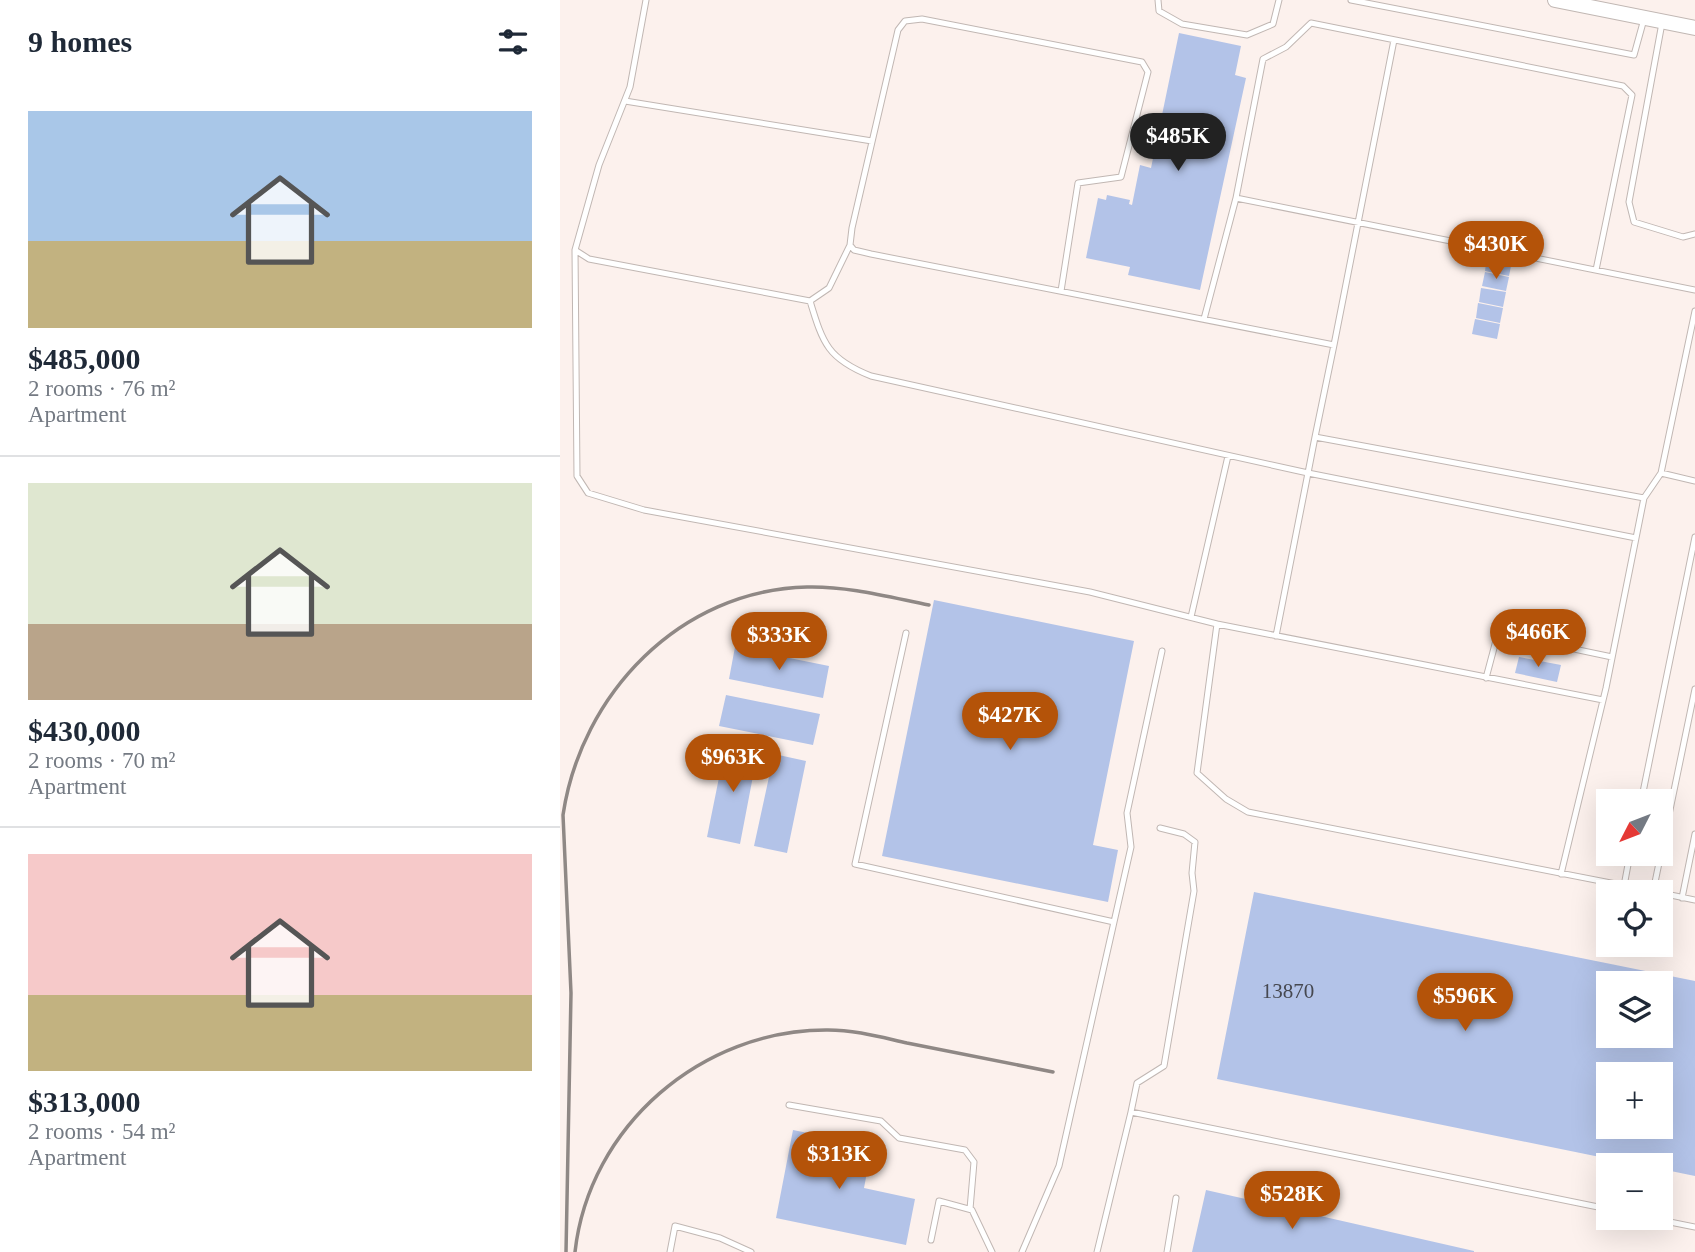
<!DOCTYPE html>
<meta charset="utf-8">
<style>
body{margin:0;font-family:"Times New Roman",serif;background:#f2f2f3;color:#1f2937;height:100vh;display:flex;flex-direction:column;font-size:26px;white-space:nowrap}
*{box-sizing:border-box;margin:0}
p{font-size:23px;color:#747a83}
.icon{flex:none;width:38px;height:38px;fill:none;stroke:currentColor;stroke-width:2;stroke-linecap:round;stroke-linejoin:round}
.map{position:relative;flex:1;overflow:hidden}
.side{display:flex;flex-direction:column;background:#fff;width:560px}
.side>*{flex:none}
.needle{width:46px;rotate:228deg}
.fabs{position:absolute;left:1036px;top:789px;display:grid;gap:14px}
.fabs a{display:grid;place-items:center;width:77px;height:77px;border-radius:0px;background:#fff;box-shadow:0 7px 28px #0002;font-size:35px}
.price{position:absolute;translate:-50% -60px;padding:0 16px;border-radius:24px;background:#b45309;color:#fff;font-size:23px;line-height:46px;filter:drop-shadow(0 2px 4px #0008)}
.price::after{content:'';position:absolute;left:50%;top:42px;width:21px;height:16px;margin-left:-10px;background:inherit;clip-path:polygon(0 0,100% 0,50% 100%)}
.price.active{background:#222;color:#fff}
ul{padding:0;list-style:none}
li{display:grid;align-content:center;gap:14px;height:371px;padding:0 28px}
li+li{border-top:2px solid #e0e1e3}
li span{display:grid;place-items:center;height:217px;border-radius:0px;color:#555}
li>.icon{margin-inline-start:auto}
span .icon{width:126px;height:126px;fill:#fffc;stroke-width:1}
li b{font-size:30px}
h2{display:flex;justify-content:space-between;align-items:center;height:84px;padding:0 28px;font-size:30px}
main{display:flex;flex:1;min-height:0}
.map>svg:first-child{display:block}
.building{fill:#b3c3e8;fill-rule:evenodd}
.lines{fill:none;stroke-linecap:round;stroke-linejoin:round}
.service-casing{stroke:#c1b7b3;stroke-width:7}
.tertiary-casing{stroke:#c1b7b3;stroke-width:16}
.service{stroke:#fff;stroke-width:5}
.tertiary{stroke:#fff;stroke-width:14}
.rail{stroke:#8f8885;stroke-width:3.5}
.labels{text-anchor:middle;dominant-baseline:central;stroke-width:5;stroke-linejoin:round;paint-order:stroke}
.number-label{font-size:21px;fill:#464850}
</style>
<main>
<section class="side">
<h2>9 homes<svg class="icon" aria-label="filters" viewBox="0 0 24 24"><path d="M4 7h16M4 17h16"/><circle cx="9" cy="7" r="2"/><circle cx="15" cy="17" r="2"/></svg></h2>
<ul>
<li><span style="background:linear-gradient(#a9c7e8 60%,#c2b280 0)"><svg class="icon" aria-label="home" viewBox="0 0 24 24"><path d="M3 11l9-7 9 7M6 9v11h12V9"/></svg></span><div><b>$485,000</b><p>2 rooms · 76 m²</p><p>Apartment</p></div></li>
<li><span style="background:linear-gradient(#dfe7d0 65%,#b9a48a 0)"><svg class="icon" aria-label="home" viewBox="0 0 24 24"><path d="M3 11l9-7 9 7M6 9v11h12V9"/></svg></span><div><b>$430,000</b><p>2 rooms · 70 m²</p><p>Apartment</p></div></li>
<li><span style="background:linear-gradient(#f6c9c9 65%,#c2b280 0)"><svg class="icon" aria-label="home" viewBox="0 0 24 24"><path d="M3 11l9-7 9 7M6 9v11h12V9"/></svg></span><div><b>$313,000</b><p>2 rooms · 54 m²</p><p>Apartment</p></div></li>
</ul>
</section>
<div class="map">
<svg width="1135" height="1252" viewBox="0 0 1135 1252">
<rect width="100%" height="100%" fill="#fcf1ed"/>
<path class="building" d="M619,33l62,13 -6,29 11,3 -46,212 -72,-15 2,-8 -44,-9 12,-60 8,2 1,-5 23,5 -1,4 3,1 8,-40 11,3z
M927,256l25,5 -3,15 -24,-5z
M925,272l24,5 -3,14 -24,-5z
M921,288l25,4 -3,15 -24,-5z
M918,303l25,5 -3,15 -24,-5z
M915,319l25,5 -3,15 -25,-5z
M374,600l200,41 -41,204 25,5 -10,52 -226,-46z
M175,647l94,19 -6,32 -94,-19z
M959,657l42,8 -4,17 -42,-9z
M166,695l94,19 -7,31 -94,-19z
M166,743l32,7 -18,94 -33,-7z
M214,754l32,7 -19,92 -33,-7z
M694,892l441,89v195l-34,-7v-3h-17l-427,-87zM1048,984h53v52h-53zM1048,1074h53v53h-53z
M233,1130l79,16 -8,42 51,11 -9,46 -130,-27z
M646,1190l268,61v1h-282z"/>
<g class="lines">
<g class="service-casing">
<path id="service" d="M86,0l-16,87 -31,78 -24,85 14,9 221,42 19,-13 21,-43
M598,0l1,11 23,13 65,11 26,-11 6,-24
M791,0l283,55 10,-36
M1102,23l-33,179 5,20 49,15 12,-3
M65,101l247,40
M15,250l2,226 11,17 56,17 446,82 127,32 -20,149 29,26 22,13 409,80
M1036,270l36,-175 -9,-9 -312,-63 -25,24 -23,12 -27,139 459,92
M501,291l17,-108 43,-6 27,-105 -6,-10 -220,-43 -17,2 -7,9 -46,198 -2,17 4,5 17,4 463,91 -19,92 329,61 17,-25
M250,301c13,43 18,58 61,75l437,97 7,-36
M1135,311l-34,162 34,8
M644,319l32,-121
M774,345l60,-305
M631,617l37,-161
M657,624l386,76
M346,633l-51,231 259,58 -55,244 -37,86
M716,636l32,-163 328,65
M926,678l12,-45 114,24
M1081,802l54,-265
M1001,874l45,-186 38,-190
M1064,886l6,-32
M1093,892l42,-203
M1101,893l34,7
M1122,898l13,-64
M554,922l17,-75 -4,-34 35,-162
M229,1105l92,16 18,17 66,12 9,12 -4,47
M571,1112l6,-29 27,-17 30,-175 -2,-18 3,-31 -11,-8 -24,-6
M1090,1218l45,9
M371,1240l8,-39 33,9 20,42
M110,1252l5,-26 45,12 31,14
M537,1252l34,-140 477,97
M607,1252l9,-54"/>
</g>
<g class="tertiary-casing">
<path id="tertiary" d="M995,0l140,28"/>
</g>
<use href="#service" class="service"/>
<use href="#tertiary" class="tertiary"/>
<path class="rail" d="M6,1252l5,-259 -8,-178c18,-121 117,-225 244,-228 41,-1 82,10 122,18
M15,1252c14,-126 127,-223 253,-222 27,0 52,7 79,13 48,10 97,19 146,29"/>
</g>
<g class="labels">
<g class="number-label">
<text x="728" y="991">13870</text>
</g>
</g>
</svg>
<div class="fabs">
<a><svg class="needle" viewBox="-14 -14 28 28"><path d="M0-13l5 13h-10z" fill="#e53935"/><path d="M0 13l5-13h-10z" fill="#747a83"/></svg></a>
<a><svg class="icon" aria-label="locate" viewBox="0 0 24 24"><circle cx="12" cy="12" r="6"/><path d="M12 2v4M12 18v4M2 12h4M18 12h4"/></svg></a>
<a><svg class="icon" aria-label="layers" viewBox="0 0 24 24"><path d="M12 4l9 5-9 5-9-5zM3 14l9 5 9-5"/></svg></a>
<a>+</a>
<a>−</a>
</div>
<b class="price active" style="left:618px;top:173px">$485K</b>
<b class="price" style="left:936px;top:281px">$430K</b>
<b class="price" style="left:978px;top:669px">$466K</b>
<b class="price" style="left:219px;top:672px">$333K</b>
<b class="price" style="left:450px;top:752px">$427K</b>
<b class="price" style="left:173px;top:794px">$963K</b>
<b class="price" style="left:905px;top:1033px">$596K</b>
<b class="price" style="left:279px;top:1191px">$313K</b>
<b class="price" style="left:732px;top:1231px">$528K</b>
</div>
</main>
